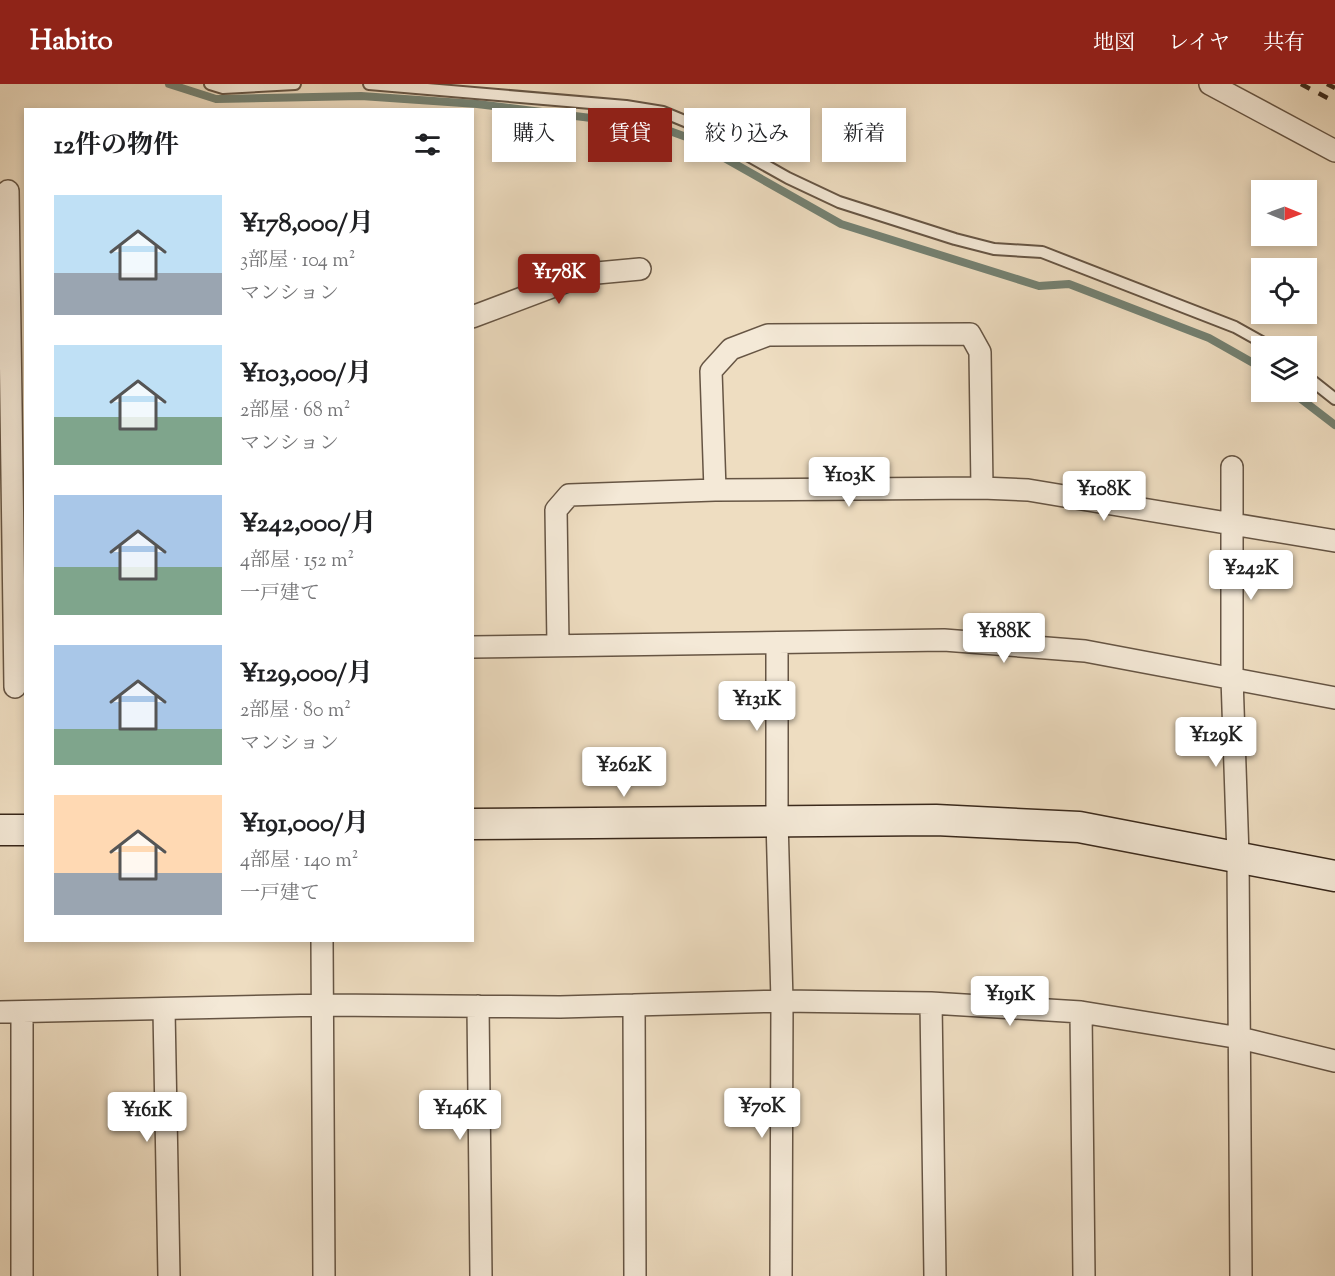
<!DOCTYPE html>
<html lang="ja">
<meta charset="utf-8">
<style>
body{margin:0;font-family:"Sorts Mill Goudy","Noto Serif JP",serif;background:#f2f2f2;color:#202124;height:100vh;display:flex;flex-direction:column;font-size:22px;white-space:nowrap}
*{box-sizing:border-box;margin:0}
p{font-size:20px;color:#757577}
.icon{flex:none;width:33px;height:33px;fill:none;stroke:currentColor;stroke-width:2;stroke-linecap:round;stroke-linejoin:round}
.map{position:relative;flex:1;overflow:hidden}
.details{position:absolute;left:24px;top:24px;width:450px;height:834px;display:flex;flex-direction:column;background:#fff;border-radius:0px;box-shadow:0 3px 9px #0003}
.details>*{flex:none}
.guide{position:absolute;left:492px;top:24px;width:570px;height:54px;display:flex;gap:12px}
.needle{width:39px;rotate:91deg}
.fabs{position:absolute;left:1251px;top:96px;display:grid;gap:12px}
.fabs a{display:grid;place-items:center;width:66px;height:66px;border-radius:0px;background:#fff;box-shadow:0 3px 9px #0003;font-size:30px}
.price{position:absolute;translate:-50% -51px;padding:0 14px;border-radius:6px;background:#fff;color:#222;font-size:20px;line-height:39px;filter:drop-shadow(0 2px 3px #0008)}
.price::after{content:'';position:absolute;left:50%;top:36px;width:18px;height:14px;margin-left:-9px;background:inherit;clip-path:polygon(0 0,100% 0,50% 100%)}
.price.active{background:#8f2418;color:#fff}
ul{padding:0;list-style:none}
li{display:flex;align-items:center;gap:18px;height:150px;padding:0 30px}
li span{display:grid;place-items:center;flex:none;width:168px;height:120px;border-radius:0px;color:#555}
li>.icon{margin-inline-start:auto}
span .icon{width:72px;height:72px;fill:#fffc;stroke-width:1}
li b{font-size:26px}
h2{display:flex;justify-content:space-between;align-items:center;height:72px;padding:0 30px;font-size:26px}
.pill{padding:0 21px;border-radius:0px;background:#fff;box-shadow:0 3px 9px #0003;font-size:21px;line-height:54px}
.pill.active{background:#8f2418;color:#fff}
header{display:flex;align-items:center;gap:36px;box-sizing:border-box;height:84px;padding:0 30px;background:#8f2418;color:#fff}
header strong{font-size:28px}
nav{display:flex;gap:33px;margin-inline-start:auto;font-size:21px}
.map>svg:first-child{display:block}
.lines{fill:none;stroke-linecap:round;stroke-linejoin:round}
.stream{stroke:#748172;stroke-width:8}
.lane-casing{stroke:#654;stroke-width:14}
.street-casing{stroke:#654;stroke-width:24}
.secondary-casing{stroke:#39281b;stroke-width:33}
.lane{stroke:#f4e9d7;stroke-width:10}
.street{stroke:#f4e9d7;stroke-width:21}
.secondary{stroke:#f4e9d7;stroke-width:30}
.rail{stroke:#39281b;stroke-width:4.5;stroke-dasharray:10 10;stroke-linecap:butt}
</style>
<header>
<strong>Habito</strong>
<nav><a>地図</a><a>レイヤ</a><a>共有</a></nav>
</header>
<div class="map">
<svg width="1335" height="1192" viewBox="0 0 1335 1192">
<rect width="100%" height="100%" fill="#eeddc1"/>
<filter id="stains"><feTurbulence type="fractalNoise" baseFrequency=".00333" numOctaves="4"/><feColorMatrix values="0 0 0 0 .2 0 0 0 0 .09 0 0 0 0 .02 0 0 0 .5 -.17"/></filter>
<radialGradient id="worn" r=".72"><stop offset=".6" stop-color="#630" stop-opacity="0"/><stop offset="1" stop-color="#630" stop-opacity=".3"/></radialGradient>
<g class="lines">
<path class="stream" d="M169,0l47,15 145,-3 116,8 179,22 33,12 152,86 198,62 30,-2 140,54 53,30
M1292,308l43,33"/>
<g class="lane-casing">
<path id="lane" d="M210,0l13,4 72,-4
M369,0l257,22 37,6 29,12 96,54 51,24 116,37 39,10 48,3 193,75 34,19
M1306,292l29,23"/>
</g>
<g class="street-casing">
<path id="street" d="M1210,0l125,67
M8,107l7,496
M472,233l114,-43 54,-5
M1232,383v211l6,178 3,420
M715,406l-4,-119 20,-22 37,-14 202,-1 10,18 2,136
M777,560v176l5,181 -1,275
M558,561l-2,-135 13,-15 146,-5 267,-2 46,2 307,51
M472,563l472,-7 141,11 250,47
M322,856l2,336
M931,919l4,273
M634,921l1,271
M478,922l3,270
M164,926l5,266
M0,928l324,-7 236,2 222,-6 149,2 150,9 159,26 95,23
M1081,928l3,264
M22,1192v-264"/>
</g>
<g class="secondary-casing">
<path id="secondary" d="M472,740l464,-4 143,7 256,49
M0,746h26"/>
</g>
<use href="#lane" class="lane"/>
<use href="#street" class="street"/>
<use href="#secondary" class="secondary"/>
<path class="rail" d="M1301,0l34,18
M1327,0l8,4"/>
</g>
<rect width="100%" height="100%" filter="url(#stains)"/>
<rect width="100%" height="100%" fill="url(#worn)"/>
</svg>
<div class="fabs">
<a><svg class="needle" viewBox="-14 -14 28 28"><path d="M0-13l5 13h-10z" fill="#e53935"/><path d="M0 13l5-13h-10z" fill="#757577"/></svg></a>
<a><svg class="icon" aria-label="locate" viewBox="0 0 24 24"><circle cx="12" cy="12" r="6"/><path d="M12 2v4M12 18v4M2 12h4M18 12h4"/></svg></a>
<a><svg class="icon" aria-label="layers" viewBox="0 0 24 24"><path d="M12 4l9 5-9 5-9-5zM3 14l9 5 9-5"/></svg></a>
</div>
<b class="price active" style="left:559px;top:221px">¥178K</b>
<b class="price" style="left:849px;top:424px">¥103K</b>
<b class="price" style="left:1104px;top:438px">¥108K</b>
<b class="price" style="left:1251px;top:517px">¥242K</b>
<b class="price" style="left:1004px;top:580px">¥188K</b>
<b class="price" style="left:757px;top:648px">¥131K</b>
<b class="price" style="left:1216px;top:684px">¥129K</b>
<b class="price" style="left:624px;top:714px">¥262K</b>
<b class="price" style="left:1010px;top:943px">¥191K</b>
<b class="price" style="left:762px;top:1055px">¥70K</b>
<b class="price" style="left:460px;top:1057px">¥146K</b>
<b class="price" style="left:147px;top:1059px">¥161K</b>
<div class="guide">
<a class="pill">購入</a>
<a class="pill active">賃貸</a>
<a class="pill">絞り込み</a>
<a class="pill">新着</a>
</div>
<section class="details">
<h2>12件の物件<svg class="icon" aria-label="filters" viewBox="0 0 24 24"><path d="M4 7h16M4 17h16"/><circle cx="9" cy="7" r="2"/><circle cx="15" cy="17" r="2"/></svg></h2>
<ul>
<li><span style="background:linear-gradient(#bfe0f5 65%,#9aa5b1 0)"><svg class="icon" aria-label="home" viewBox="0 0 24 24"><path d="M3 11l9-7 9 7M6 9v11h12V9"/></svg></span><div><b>¥178,000/月</b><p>3部屋 · 104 m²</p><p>マンション</p></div></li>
<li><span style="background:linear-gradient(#bfe0f5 60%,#7fa58c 0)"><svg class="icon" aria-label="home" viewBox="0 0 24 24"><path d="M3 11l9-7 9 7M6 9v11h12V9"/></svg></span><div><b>¥103,000/月</b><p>2部屋 · 68 m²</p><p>マンション</p></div></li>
<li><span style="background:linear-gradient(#a9c7e8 60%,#7fa58c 0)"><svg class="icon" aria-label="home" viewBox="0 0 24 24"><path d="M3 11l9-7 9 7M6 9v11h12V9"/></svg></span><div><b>¥242,000/月</b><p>4部屋 · 152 m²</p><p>一戸建て</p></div></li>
<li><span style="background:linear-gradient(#a9c7e8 70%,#7fa58c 0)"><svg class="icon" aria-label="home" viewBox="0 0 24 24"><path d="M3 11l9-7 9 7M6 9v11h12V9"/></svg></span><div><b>¥129,000/月</b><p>2部屋 · 80 m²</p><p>マンション</p></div></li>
<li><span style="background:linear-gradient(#ffd9b3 65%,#9aa5b1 0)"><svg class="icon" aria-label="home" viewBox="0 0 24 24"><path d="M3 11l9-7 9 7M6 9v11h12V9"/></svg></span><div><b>¥191,000/月</b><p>4部屋 · 140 m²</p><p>一戸建て</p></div></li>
</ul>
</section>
</div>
